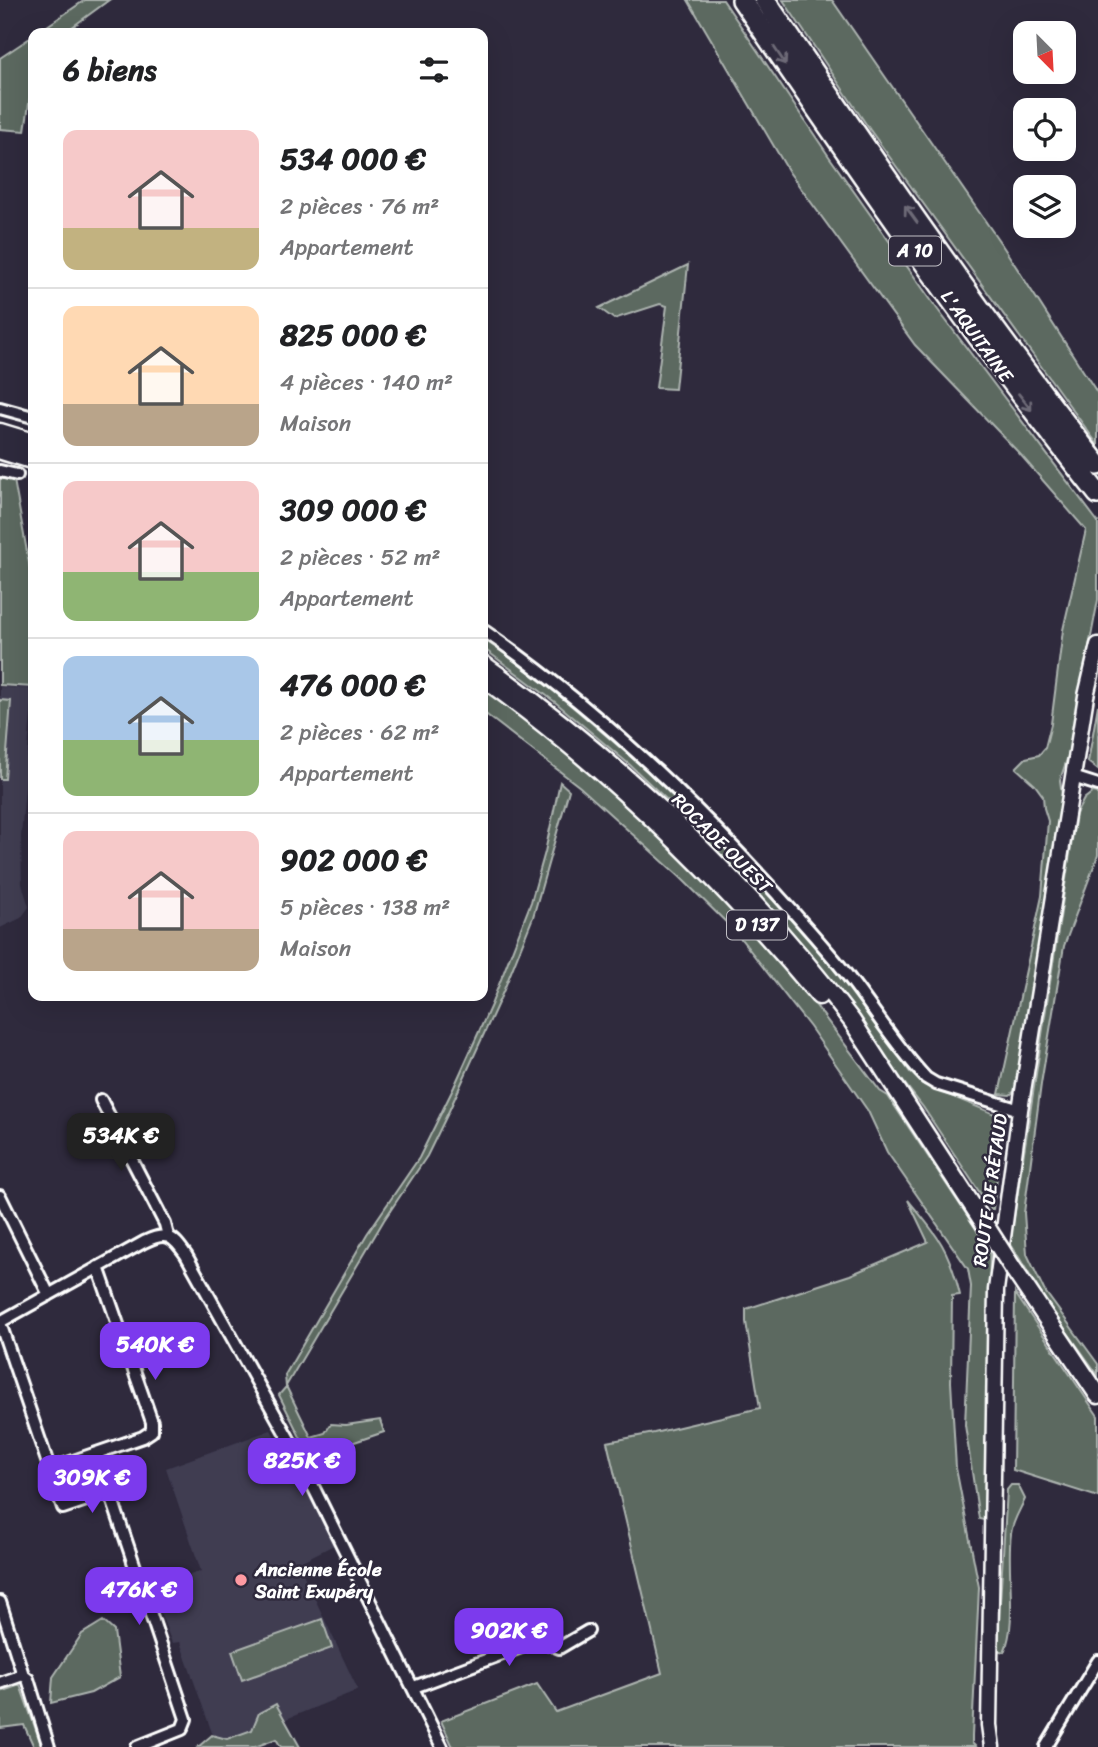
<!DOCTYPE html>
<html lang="fr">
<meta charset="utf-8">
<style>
body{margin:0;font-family:Sriracha,sans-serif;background:#f2f2f2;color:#202124;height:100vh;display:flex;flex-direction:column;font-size:26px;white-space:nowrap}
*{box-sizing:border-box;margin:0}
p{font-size:23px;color:#757577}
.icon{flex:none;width:38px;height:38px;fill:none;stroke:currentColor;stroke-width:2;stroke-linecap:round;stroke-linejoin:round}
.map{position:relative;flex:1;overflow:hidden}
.details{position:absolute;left:28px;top:28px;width:460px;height:973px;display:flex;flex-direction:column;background:#fff;border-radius:14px;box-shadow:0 7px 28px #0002}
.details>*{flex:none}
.needle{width:46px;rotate:156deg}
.controls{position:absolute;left:1013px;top:21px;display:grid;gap:14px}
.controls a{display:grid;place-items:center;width:63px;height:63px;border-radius:14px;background:#fff;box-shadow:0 7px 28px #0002;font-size:35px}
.price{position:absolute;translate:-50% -60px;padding:0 16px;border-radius:14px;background:#7c3aed;color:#fff;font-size:23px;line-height:46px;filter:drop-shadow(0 2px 4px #0008)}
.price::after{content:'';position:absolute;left:50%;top:42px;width:21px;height:16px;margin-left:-10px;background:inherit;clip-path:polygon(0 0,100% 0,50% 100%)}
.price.current{background:#222;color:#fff}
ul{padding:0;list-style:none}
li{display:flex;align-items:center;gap:21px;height:175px;padding:0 35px}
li+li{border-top:2px solid #e0e0e0}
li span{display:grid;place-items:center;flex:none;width:196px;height:140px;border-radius:14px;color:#555}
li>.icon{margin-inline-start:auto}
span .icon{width:84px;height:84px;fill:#fffc;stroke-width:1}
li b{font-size:30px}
h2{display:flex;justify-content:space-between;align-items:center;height:84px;padding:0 35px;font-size:30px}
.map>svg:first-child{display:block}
.built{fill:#3f3c51}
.green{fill:#5b6960;stroke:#adb4b0;stroke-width:2}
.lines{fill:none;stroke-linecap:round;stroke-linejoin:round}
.street-casing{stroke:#fff;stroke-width:16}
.secondary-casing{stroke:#fff;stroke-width:19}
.primary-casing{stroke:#fff;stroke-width:21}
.highway-casing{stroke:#fff;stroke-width:24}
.street{stroke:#2f2a3d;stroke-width:10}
.secondary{stroke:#2f2a3d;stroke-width:14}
.primary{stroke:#2f2a3d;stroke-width:16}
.highway{stroke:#2f2a3d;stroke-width:19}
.primary-bridge-casing{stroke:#fff;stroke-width:21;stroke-linecap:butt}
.primary-bridge{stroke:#2f2a3d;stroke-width:16}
.oneway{stroke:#6d6a77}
.poi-dot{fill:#ff9aa2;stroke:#2f2a3d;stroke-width:2.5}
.labels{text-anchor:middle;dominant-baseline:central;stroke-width:5;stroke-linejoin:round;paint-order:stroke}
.shield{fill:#2f2a3d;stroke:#c1bfc5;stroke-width:2}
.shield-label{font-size:18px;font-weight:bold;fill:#fff}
.street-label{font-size:19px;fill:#fff;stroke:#2f2a3d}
.poi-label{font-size:19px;font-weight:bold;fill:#fff;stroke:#2f2a3d;text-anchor:start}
</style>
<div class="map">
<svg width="1098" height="1747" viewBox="0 0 1098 1747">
<rect width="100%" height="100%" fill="#2f2a3d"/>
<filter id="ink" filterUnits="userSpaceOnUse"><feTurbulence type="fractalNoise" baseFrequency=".0143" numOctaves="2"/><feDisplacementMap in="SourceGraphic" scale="14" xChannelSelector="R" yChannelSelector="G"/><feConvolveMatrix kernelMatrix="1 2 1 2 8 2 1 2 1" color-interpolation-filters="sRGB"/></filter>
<g filter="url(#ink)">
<path class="built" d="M0,687l33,2 -12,148 1,47 7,23 -8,11 -21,10z
M271,1430l65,114 -38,19 60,127 -141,57 -37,-105 -8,1 -21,-54 50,-18 -35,-103z"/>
<path class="green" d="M85,0h24l-45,33h-27z
M688,0h35l105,155 110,155 160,212v78l-30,156 -8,24 3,22 -46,287 -7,6 -11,-1 43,-198 6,-75 -4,-13 -1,-12 -8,-11 -19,-17 10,-10 13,-3 6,-7 6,-24 12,-94 23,-100 -67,-77 -104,-108 -126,-173z
M783,0h49l172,248 94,146v51l-228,-315z
M33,36v41l-8,54 -25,-2v-71z
M688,265l-13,124 -19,-1 11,-82 -7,-2 -46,15 -15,-11z
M0,476l14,4 19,105v102l-33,-2z
M483,639c59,39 111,86 164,132 18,15 32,35 51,48l77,82 74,84 61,87 14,13 78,32 2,4 -11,88h-2l-7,-10 -61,-92 -156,-200 -84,-92 -53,-50 -75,-63 -72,-54z
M483,685l72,55 143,128 86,95 96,128 8,5 102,154 -6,270 -5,-1 -14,-94 6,-139 -3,-17 -81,-117 -19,-41 -58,-84 -76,-97 -54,-53 -100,-90 -97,-75z
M0,700l11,1 -6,78h-5z
M1098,705v65l-10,-8z
M560,782l9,8 -36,127 -30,75 -55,121 -21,43 -43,64 -98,166 25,51 14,-4 6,-9 15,1 34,-5 4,12 -74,25 -31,-62 7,-8 -1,-12 82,-141 52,-76 35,-71 37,-82 40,-103 14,-50z
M1093,792l5,1v62l-34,91 -23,138 -17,129 3,41 17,36 54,74v11l-48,-67 -40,-65 66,-429 8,-15z
M908,1200c30,36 41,48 52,95l-8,1 -1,86 5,86 23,119 -7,149v7l4,4h-523l-12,-26 91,-35 5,-2 19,28 106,-39 -55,-231 47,-9 106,-25 -14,-86v-13l104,-34 78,-33z
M1015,1293l83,123v81l-85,-27z
M87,1461l9,7 5,16c-8,10 -25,15 -37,10l-5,-11 1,-10 8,-6z
M1011,1485h7l7,14c-5,11 -13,23 -14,35 -5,35 7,89 -7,118l-7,-2 10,-160z
M322,1619l10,29 -90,32 -10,-29z
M103,1621l11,10 6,46 -29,16 -40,10 2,-26 29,-43z
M20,1685l22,62h-8l-10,-22 -24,3v-36z
M276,1704l24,43h-19l-5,-8 -21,8h-57l14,-12 15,4 25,-9 7,-17z"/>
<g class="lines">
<g class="street-casing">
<path id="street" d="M0,408l33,9
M0,471l17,4
M483,630c133,91 248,208 352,330 32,38 57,82 91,118l10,6 84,26
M1073,777l25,8
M101,1100l64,124 3,12
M0,1196l49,99
M0,1322l144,-80c23,-11 28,-7 42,13l110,197 146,295
M0,1323l63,185 47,-16
M97,1454l89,265 -4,10 -45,18
M50,1469l93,-32 9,-6v-9l-54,-155
M0,1602l23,73
M0,1683l23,-8 5,4 21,68
M414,1687l126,-47 19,8 29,-17
M1046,1747l52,-86"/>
</g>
<g class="secondary-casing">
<path id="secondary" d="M992,1747l-3,-22 7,-435 24,-180 53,-333 13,-81 12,-51"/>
</g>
<g class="primary-casing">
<path id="primary" d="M0,432l33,10
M483,664c139,100 266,220 369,357l137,210
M483,678c126,91 237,200 336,318
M1014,1270l84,125"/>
</g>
<g class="highway-casing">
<path id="highway" d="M742,0c114,168 230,335 356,494
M765,0c107,158 215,315 333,465
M0,449l33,10"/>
</g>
<use href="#street" class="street"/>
<use href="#secondary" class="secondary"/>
<use href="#primary" class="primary"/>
<use href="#highway" class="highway"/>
<g class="primary-bridge-casing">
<path id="primary-bridge" d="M989,1231l25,39"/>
</g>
<use href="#primary-bridge" class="primary-bridge"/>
</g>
<defs><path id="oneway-shaft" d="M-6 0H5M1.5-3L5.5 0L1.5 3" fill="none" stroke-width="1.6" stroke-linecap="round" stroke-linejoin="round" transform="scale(1.75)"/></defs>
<g class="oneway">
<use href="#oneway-shaft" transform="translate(780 56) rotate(56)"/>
<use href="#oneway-shaft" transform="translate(911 214) rotate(-126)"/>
<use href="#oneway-shaft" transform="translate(1025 402) rotate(52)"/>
</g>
</g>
<circle class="poi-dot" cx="241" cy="1580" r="7"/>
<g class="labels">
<g class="shield">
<rect x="889" y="236.5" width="52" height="29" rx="5"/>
<rect x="727" y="910.5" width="60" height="29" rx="5"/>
</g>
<g class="shield-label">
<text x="915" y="251">A 10</text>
<text x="757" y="925">D 137</text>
</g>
<g class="street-label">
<text transform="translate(977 336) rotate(54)">L'AQUITAINE</text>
<text transform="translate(722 843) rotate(45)">ROCADE OUEST</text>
<text transform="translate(990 1190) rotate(-82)">ROUTE DE RÉTAUD</text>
</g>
<g class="poi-label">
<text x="255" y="1569">Ancienne École<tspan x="255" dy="22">Saint Exupéry</tspan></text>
</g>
</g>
</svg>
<div class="controls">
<a><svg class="needle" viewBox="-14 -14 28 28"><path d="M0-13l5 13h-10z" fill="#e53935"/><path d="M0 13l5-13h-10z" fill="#757577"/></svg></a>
<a><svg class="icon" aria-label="locate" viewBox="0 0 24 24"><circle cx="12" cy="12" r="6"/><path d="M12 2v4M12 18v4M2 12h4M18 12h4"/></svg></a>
<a><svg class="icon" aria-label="layers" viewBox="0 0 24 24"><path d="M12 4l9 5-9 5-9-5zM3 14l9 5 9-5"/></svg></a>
</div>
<b class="price current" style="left:121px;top:1173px">534K €</b>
<b class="price" style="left:155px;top:1382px">540K €</b>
<b class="price" style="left:302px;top:1498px">825K €</b>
<b class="price" style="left:92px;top:1515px">309K €</b>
<b class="price" style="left:139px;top:1627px">476K €</b>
<b class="price" style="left:509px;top:1668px">902K €</b>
<section class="details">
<h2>6 biens<svg class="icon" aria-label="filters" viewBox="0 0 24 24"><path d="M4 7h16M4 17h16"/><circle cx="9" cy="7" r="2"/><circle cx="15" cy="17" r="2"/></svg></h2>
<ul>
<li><span style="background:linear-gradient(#f6c9c9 70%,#c2b280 0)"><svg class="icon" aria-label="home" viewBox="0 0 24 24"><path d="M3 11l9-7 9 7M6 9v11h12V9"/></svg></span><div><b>534 000 €</b><p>2 pièces · 76 m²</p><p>Appartement</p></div></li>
<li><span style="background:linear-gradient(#ffd9b3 70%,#b9a48a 0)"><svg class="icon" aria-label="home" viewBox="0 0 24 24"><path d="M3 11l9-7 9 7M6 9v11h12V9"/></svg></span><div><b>825 000 €</b><p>4 pièces · 140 m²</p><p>Maison</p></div></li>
<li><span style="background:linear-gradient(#f6c9c9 65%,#8fb573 0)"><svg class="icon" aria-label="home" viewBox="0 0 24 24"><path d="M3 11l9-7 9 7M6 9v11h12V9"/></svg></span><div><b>309 000 €</b><p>2 pièces · 52 m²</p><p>Appartement</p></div></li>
<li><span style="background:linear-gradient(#a9c7e8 60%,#8fb573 0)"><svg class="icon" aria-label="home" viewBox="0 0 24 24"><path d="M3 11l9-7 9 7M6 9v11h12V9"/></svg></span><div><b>476 000 €</b><p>2 pièces · 62 m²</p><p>Appartement</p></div></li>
<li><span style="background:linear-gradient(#f6c9c9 70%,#b9a48a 0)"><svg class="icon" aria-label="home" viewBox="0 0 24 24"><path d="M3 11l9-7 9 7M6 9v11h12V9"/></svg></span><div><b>902 000 €</b><p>5 pièces · 138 m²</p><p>Maison</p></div></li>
</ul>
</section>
</div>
